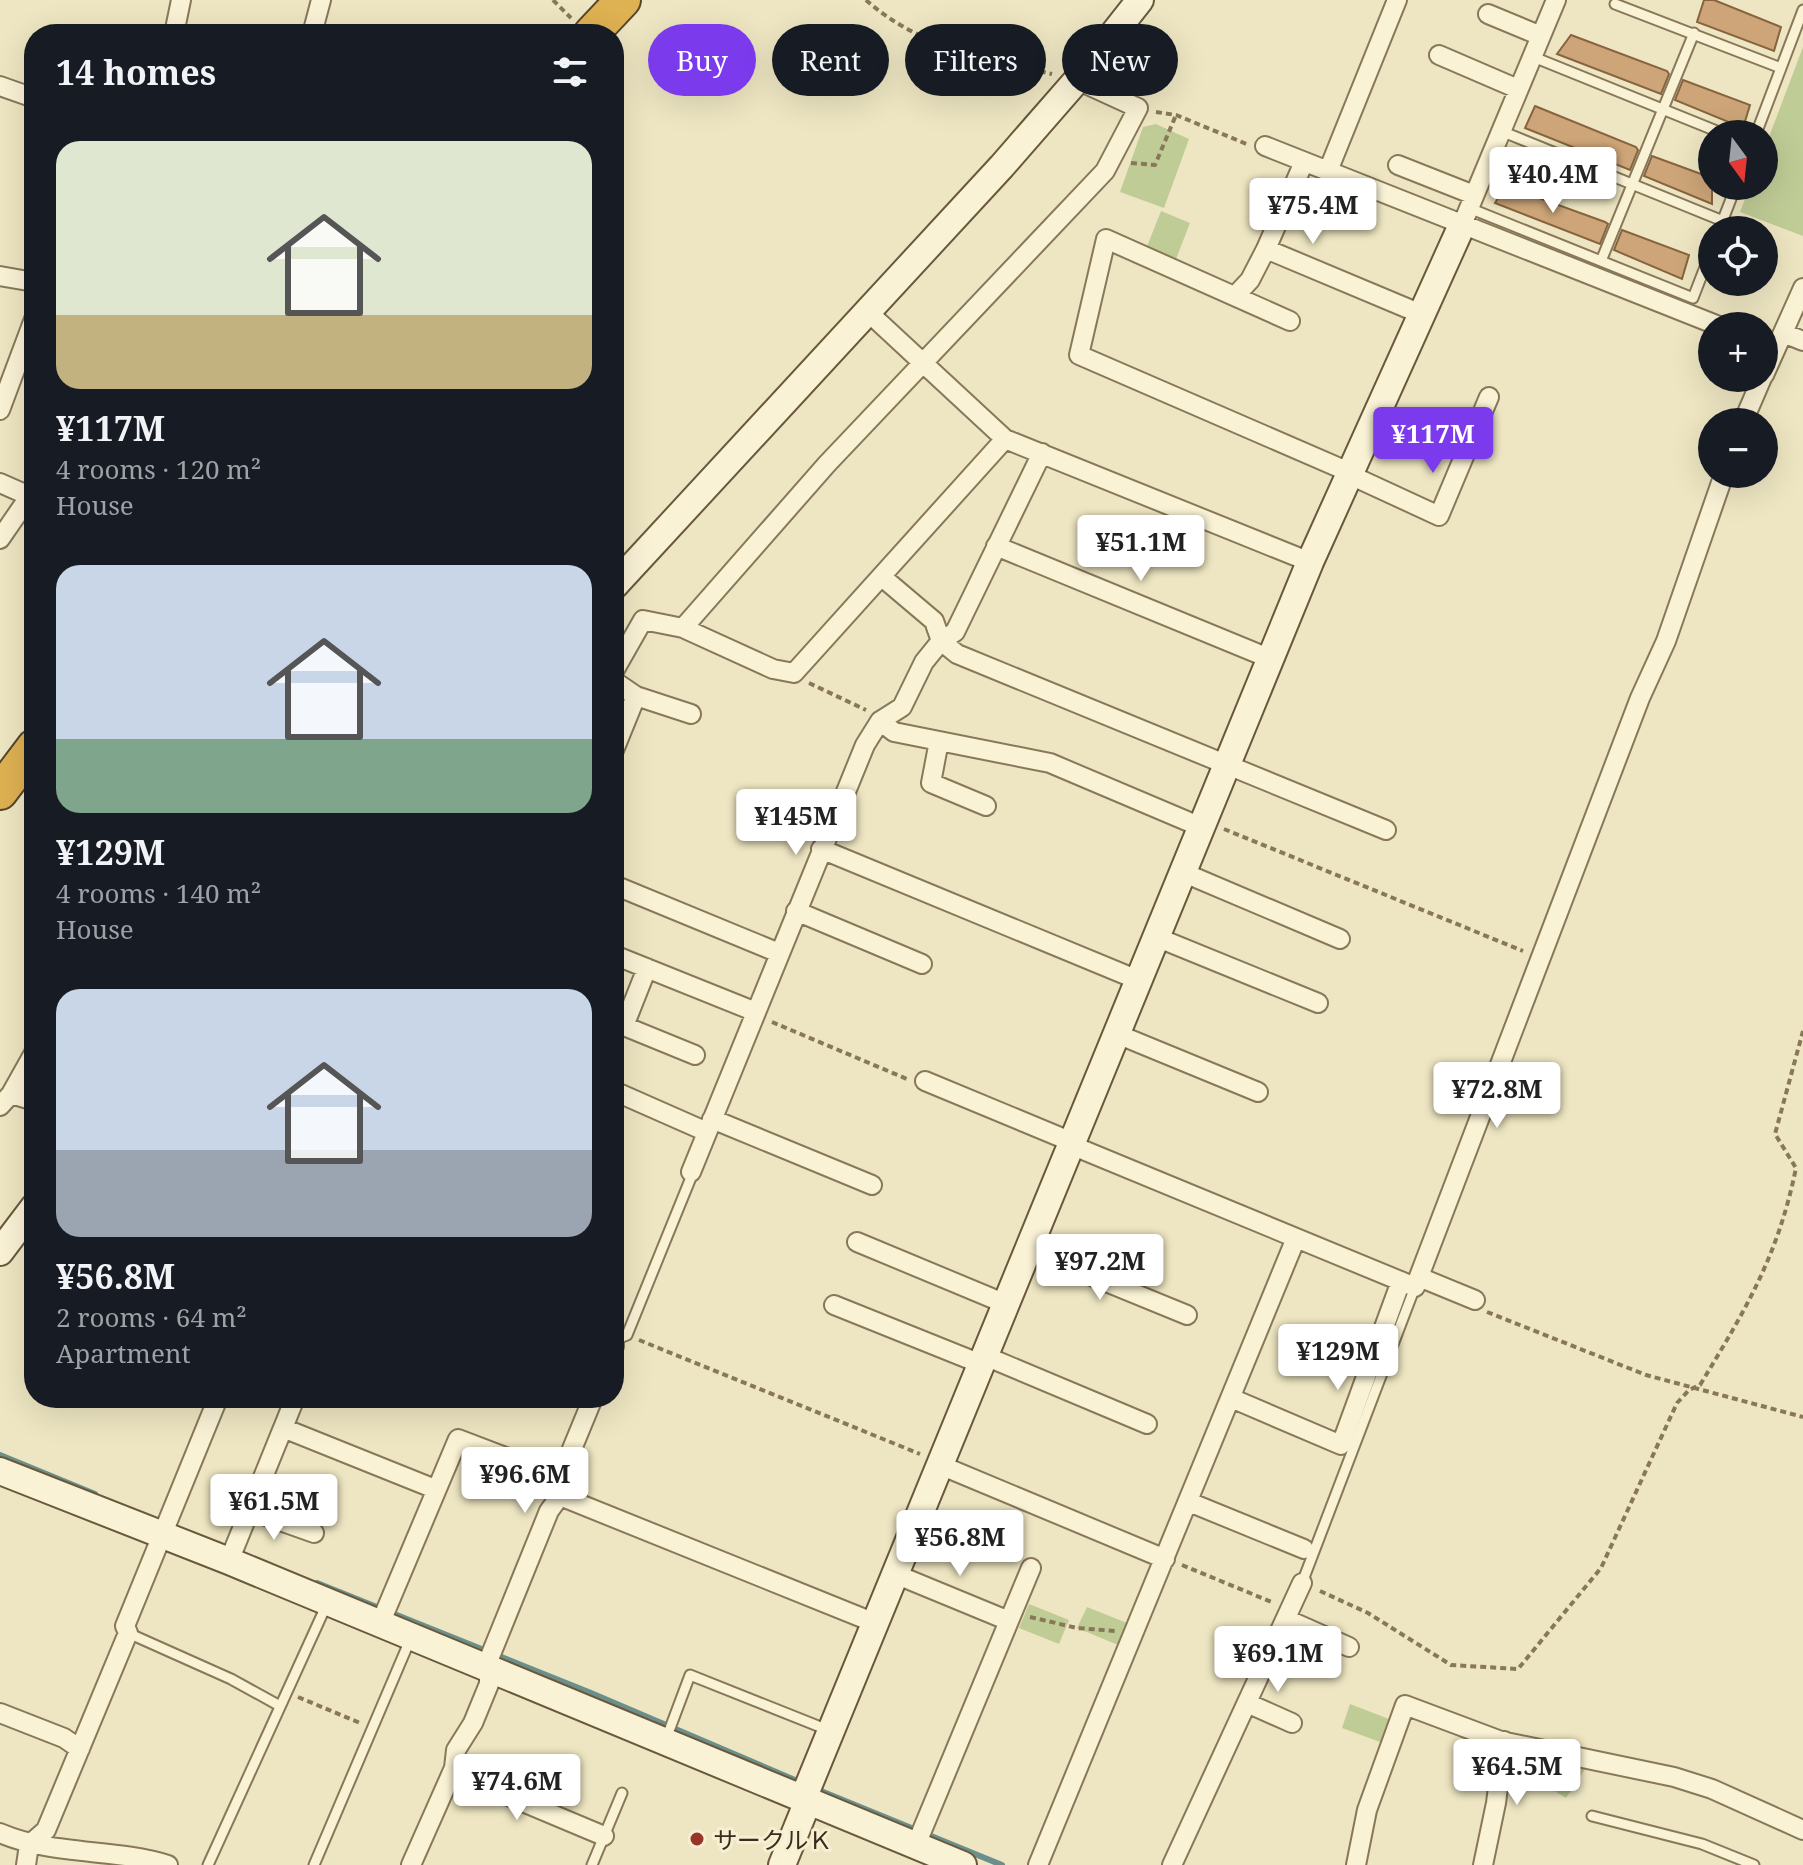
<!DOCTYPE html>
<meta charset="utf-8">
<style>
body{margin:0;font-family:"Noto Serif","Noto Sans JP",serif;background:#242831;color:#f1f3f6;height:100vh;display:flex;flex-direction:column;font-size:30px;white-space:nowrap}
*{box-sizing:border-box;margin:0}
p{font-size:26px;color:#9ea1a6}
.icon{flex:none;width:44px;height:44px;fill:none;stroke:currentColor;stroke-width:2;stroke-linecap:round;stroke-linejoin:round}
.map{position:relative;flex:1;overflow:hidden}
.drawer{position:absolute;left:24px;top:24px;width:600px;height:1384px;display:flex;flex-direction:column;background:#171b24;border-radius:32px;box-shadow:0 8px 32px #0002}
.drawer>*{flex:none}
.guide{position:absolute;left:648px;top:24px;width:760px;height:72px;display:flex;gap:16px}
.needle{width:52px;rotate:165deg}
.fabs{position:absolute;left:1698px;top:120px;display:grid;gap:16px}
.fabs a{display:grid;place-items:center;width:80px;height:80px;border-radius:50%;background:#171b24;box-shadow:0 8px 32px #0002;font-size:40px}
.price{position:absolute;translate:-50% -68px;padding:0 18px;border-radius:8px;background:#fff;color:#222;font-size:26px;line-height:52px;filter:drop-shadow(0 2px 4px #0008)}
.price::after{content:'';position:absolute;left:50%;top:48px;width:24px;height:18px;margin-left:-12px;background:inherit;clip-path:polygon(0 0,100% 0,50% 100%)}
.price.current{background:#7c3aed;color:#fff}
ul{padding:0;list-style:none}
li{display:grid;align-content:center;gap:16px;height:424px;padding:0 32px}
li span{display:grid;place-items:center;height:248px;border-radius:24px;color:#555}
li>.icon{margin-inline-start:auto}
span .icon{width:144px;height:144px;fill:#fffc;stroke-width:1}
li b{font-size:34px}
h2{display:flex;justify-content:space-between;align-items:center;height:96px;padding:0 32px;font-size:34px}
.chip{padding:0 28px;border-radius:36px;background:#171b24;box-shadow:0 8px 32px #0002;font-size:28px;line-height:72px}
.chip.current{background:#7c3aed;color:#fff}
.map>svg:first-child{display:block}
.green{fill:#c0cc96}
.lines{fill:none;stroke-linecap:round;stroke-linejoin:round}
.stream{stroke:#6b8f8a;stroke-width:6}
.building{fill:#cda578;stroke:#87643f;stroke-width:2}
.lane-casing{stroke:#887859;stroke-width:13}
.street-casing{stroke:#887859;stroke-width:22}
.secondary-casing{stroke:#6a583c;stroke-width:30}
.highway-casing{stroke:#56452d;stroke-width:38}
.path{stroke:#887859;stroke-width:4;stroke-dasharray:6 4;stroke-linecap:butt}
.lane{stroke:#f9f2d5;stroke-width:9}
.street{stroke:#f9f2d5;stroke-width:18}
.secondary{stroke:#f9f2d5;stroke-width:26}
.highway{stroke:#deb152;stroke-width:34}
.poi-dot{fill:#973529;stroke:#f6efd2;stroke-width:3}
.labels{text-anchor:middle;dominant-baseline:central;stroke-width:6;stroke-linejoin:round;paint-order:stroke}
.poi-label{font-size:24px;fill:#382d1d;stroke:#f6efd2;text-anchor:start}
</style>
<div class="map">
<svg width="1803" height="1865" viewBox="0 0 1803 1865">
<rect width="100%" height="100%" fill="#eee6c2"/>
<path class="green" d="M1803,47v189l-63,-24 10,-26h14v-36z
M1156,124l33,15 -25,69 -44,-16 23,-65z
M1161,211l29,12 -14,36 -30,-10z
M1323,1329l47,13 -12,28 -41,-16z
M1029,1604l40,16 -10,24 -40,-16z
M1087,1607l40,16 -9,22 -41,-17z
M1350,1704l39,15 -9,23 -38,-14z
M1522,1755l63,14 -19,29 -46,-28z"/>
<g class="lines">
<path class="stream" d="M0,1455l95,39
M317,1583l274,110 211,90
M816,1789l186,76"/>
</g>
<path class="building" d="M1704,0h10l67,27 -7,24 -77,-29z
M1571,35l96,36 2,3 -8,20 -104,-40z
M1683,80l67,25 -7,23 -68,-28z
M1535,106l101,41 2,3 -8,20 -105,-42z
M1652,156l60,22v26l-68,-28z
M1506,186l99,36 3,2 -8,20 -105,-41z
M1622,230l67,25 -7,24 -68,-29z"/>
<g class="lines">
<g class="lane-casing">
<path id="lane" d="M1615,4l166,64
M1531,56l193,78
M1501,131l222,90
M1756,134l47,-124
M1469,208l224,90 19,-49
M1719,230l17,-44
M1601,261l93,-228
M617,1339l10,-4 65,-160 -1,-3
M1302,1583l113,-296
M128,1633l103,46 49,27
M666,1739l24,-64 138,55
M1592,1816l110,28 52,21
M208,1865l118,-259
M314,1865l96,-225
M592,1865l30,-72"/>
</g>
<g class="street-casing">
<path id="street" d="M1488,14l53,22
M174,34l7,-34
M312,34l9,-34
M1439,55l79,34
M0,86l34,12
M1265,146l454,180
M1398,165l76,30
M1328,171l69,-171
M1462,225l94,-225
M1266,249l38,-87
M0,276l34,6
M1235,296l15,-16 16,-31 155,65
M868,312l137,127 305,123
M1290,321l-184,-82 -27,116 270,117
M1783,333l20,8
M1764,375l39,-87
M0,410l34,-91
M1743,422l19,-44
M1042,453l-87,179 -14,9 16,13 429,176
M1348,474l91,42 50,-119
M0,483l34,15
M0,539l29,-42
M996,546l275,113
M683,628l144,-164 278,-293 33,-63 -61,-28
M614,671l29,-51 40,8 90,41 21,4 211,-234
M614,681l22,15 -22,54
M636,696l55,18
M880,721l14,11 156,31 151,64
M939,741l-8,42 55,23
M821,849l317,131
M1182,872l158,67
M614,885l165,68
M796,911l126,53
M1156,937l162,66
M614,955l142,57
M647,968l-23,58 71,29
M1117,1034l141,58
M925,1081l147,61
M614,1091l93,41
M11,1094l23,7
M0,1106l11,-12 23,-41
M712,1119l160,66
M1071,1145l344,142 225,-589 26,-57 58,-167
M691,1172l174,-427 15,-24 22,-14 22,-45 17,-21 -7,-20 -52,-44
M857,1242l149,62
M1028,1250l159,65
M1419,1277l56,23
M834,1305l147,59
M614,1337v9
M985,1356l162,68
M1231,1398l110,47 60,-164
M283,1428l12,-30
M940,1465l225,94
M560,1496l315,127
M1189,1502l115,47
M249,1510l65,23
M229,1561l54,-133 152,61
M895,1574l114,47
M1286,1619l63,28
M380,1624l78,-185 102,39
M1247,1703l45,20
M0,1713l64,25 16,11
M454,1768l14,11 136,57
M0,1833c54,23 113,15 168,32
M916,1845l115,-277
M26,1865l3,-20 17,-15 82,-197 -3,-7 93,-228
M411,1865l43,-97 2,-18 17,-27 16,-39v-25l60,-148 11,-15v-18l33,-80
M1038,1865l258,-627
M1172,1865l130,-282
M1356,1865l11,-55 38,-105 96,36 173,36 38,12 91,41
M1483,1865l13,-62 8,-62"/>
</g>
<g class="secondary-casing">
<path id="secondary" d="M614,586l388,-420 75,-86 63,-80
M0,1252l34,-45
M0,1471l229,90 734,304
M803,1799l507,-1237 152,-337
M782,1865l26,-64"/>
</g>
<g class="highway-casing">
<path id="highway" d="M591,34l32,-34
M0,792l34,-45"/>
</g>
<path class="path" d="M553,0l18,18
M866,0c51,46 120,59 186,74
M1156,112l20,3 73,30
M1131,163l24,2 21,-50
M809,683l57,27
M1224,829l299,122
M32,914l2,1
M772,1022l135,57
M1487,1312l159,63 157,42
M639,1340l281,114
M1182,1565l92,38
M1320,1591l48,22 83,52 67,4 83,-101 76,-165 12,-13 11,-5c46,-76 78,-129 96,-217l-21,-34 28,-103
M1030,1617l47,11 39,3
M298,1697l62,26"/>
<use href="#lane" class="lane"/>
<use href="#street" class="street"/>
<use href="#secondary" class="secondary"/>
<use href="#highway" class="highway"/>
</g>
<circle class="poi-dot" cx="697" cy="1839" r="8"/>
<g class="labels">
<g class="poi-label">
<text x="713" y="1839">サークルＫ</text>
</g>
</g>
</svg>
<div class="fabs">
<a><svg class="needle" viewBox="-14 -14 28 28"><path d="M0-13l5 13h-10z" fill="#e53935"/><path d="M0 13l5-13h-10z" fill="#9ea1a6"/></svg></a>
<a><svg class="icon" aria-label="locate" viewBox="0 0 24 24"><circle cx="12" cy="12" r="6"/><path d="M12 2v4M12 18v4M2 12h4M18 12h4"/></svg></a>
<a>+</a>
<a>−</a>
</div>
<b class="price" style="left:1553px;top:215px">¥40.4M</b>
<b class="price" style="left:1313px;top:246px">¥75.4M</b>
<b class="price current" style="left:1433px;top:475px">¥117M</b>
<b class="price" style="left:1141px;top:583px">¥51.1M</b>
<b class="price" style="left:796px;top:857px">¥145M</b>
<b class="price" style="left:1497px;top:1130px">¥72.8M</b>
<b class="price" style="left:1100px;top:1302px">¥97.2M</b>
<b class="price" style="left:1338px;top:1392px">¥129M</b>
<b class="price" style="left:525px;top:1515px">¥96.6M</b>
<b class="price" style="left:274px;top:1542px">¥61.5M</b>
<b class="price" style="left:960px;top:1578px">¥56.8M</b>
<b class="price" style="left:1278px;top:1694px">¥69.1M</b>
<b class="price" style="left:1517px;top:1807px">¥64.5M</b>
<b class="price" style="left:517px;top:1822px">¥74.6M</b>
<div class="guide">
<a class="chip current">Buy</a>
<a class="chip">Rent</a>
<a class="chip">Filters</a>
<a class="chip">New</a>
</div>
<section class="drawer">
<h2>14 homes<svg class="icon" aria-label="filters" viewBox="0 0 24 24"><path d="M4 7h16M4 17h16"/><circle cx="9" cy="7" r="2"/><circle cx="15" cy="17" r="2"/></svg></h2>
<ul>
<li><span style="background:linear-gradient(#dfe7d0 70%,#c2b280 0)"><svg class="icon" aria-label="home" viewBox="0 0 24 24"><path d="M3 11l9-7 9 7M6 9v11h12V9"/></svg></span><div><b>¥117M</b><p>4 rooms · 120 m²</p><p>House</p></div></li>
<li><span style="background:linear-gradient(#c9d6e8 70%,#7fa58c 0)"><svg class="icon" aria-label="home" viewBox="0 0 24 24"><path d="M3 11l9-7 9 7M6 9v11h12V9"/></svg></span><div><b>¥129M</b><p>4 rooms · 140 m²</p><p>House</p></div></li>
<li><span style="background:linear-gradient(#c9d6e8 65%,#9aa5b1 0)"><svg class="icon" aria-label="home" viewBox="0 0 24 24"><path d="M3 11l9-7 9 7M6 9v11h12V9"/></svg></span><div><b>¥56.8M</b><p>2 rooms · 64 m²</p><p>Apartment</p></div></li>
</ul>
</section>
</div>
